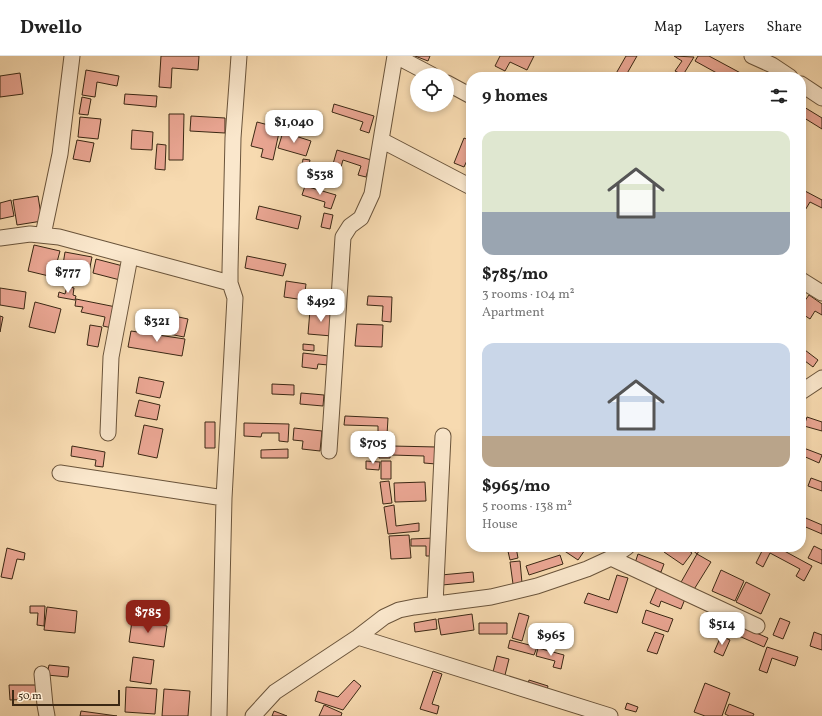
<!DOCTYPE html>
<meta charset="utf-8">
<style>
body{margin:0;font-family:Vollkorn,serif;background:#f2f2f2;color:#222;height:100vh;display:flex;flex-direction:column;font-size:15px;white-space:nowrap}
*{box-sizing:border-box;margin:0}
p{font-size:13px;color:#767676}
.icon{flex:none;width:22px;height:22px;fill:none;stroke:currentColor;stroke-width:2;stroke-linecap:round;stroke-linejoin:round}
.map{position:relative;flex:1;overflow:hidden}
.side{position:absolute;left:466px;top:16px;width:340px;height:480px;display:flex;flex-direction:column;background:#fff;border-radius:16px;box-shadow:0 2px 6px #0003}
.side>*{flex:none}
.controls{position:absolute;left:410px;top:12px;display:grid;gap:8px}
.controls a{display:grid;place-items:center;width:44px;height:44px;border-radius:50%;background:#fff;box-shadow:0 2px 6px #0003;font-size:20px}
.scale{position:absolute;left:12px;bottom:10px;width:108px;box-sizing:border-box;padding-left:4px;border:2px solid #3b2814;border-top:0;font-size:11px;line-height:14px;white-space:nowrap;color:#3b2814;-webkit-text-stroke:3px #fae7cc;paint-order:stroke}
.price{position:absolute;translate:-50% -34px;padding:0 9px;border-radius:8px;background:#fff;color:#222;font-size:13px;line-height:26px;filter:drop-shadow(0 1px 2px #0008)}
.price::after{content:'';position:absolute;left:50%;top:24px;width:12px;height:9px;margin-left:-6px;background:inherit;clip-path:polygon(0 0,100% 0,50% 100%)}
.price.current{background:#8f2418;color:#fff}
ul{padding:0;list-style:none}
li{display:grid;align-content:center;gap:8px;height:212px;padding:0 16px}
li span{display:grid;place-items:center;height:124px;border-radius:12px;color:#555}
li>.icon{margin-inline-start:auto}
span .icon{width:72px;height:72px;fill:#fffc;stroke-width:1}
li b{font-size:17px}
h2{display:flex;justify-content:space-between;align-items:center;height:48px;padding:0 16px;font-size:17px}
header{display:flex;align-items:center;gap:24px;box-sizing:border-box;height:56px;padding:0 20px;background:#fff;border-bottom:1px solid #e0e0e0}
header strong{font-size:19px}
nav{display:flex;gap:22px;margin-inline-start:auto;font-size:14px}
.map>svg:first-child{display:block}
.building{fill:#eaa693;stroke:#3b2814}
.lines{fill:none;stroke-linecap:round;stroke-linejoin:round}
.street-casing{stroke:#6a543b;stroke-width:17}
.street{stroke:#fae7cc;stroke-width:15}
</style>
<header>
<strong>Dwello</strong>
<nav><a>Map</a><a>Layers</a><a>Share</a></nav>
</header>
<div class="map">
<svg width="822" height="660" viewBox="0 0 822 660">
<rect width="100%" height="100%" fill="#f7dab0"/>
<filter id="stains"><feTurbulence type="fractalNoise" baseFrequency=".005" numOctaves="4"/><feColorMatrix values="0 0 0 0 .2 0 0 0 0 .09 0 0 0 0 .02 0 0 0 .5 -.17"/></filter>
<radialGradient id="worn" r=".72"><stop offset=".6" stop-color="#630" stop-opacity="0"/><stop offset="1" stop-color="#630" stop-opacity=".3"/></radialGradient>
<path class="building" d="M161,0h38l-1,14 -26,-2 -1,20 -12,-1z
M415,0h15l-2,5z
M500,0h34l-7,14 -17,-8 -5,9 -10,-5z
M626,0h11l-12,21h-11z
M674,0l20,1 -11,18 -8,-4 7,-10z
M698,0h11l39,21h-24l-29,-16z
M86,14l33,6 -2,10 -20,-4 -2,15 -13,-2z
M20,17l3,21 -23,3v-21z
M125,38l32,2 -1,11 -32,-3z
M82,41l9,2 -3,16 -9,-1z
M334,48l40,12 -5,17 -9,-3 3,-8 -31,-10z
M804,51l18,11v11l-21,-13v-4z
M169,58h15l-1,46h-14z
M191,60l34,2v15l-35,-2z
M80,61l21,2 -3,20 -20,-2z
M257,66l23,6 -7,32 -12,-3 2,-8 -12,-3z
M132,74l21,2 -1,18 -21,-1z
M283,76l28,9 -5,15 -28,-8z
M464,82l7,3v11l-7,15 -10,-4z
M77,84l17,3 -4,19 -17,-3z
M157,88l9,1 -1,25 -10,-1z
M337,94l34,10 -5,17 -8,-2 3,-9 -18,-6 -2,7 -8,-3z
M303,103l7,1 -3,14 -6,-2z
M305,130l31,9 -5,14 -7,-2 1,-5 -23,-7z
M805,135l17,9v8l-12,-6 -6,10 -3,-1v-11z
M38,140l4,25 -25,4 -4,-25z
M11,144l3,16 -14,3v-16z
M259,150l42,10 -3,13 -42,-10z
M324,157l9,2 -3,14 -9,-2z
M34,189l26,6 -7,26 -25,-6z
M65,196l27,5 -4,20 -26,-6z
M247,200l39,8 -3,12 -38,-8z
M96,203l27,7 -3,14 -27,-7z
M286,225l20,3 -2,16 -20,-3z
M67,230l7,2 -1,7 3,1 -1,4 -17,-3 1,-5 6,2z
M0,232l26,4 -2,17 -24,-4z
M801,234l5,3 -5,7z
M809,239l13,9v11l-7,-4 -5,8 -9,-6v-7z
M368,240l24,1 -1,25 -9,-1 1,-15 -16,-1z
M76,243l40,8 -4,21 -9,-2 2,-9 -24,-5 2,-5 -8,-1z
M35,246l26,7 -6,24 -26,-6z
M310,254l24,2 -2,24 -24,-2z
M0,260l3,1 -3,15z
M174,260l14,3 -4,18 -20,-4 2,-12 6,1z
M357,268l26,1 -1,22 -27,-1z
M90,269l12,2 -4,20 -11,-2z
M131,275l54,8 -3,17 -54,-9z
M303,288l11,1v6l-11,-1z
M801,291l17,13 -5,7 -12,-9z
M303,297l26,3 -1,9 -10,-1 -1,5 -15,-2z
M139,321l25,5 -4,16 -24,-5z
M272,328l22,1v10l-22,-1z
M301,337l23,2 -1,11 -23,-2z
M139,344l21,5 -3,15 -22,-4z
M345,360l43,2 -1,17 -9,-1v-8l-34,-1z
M807,361l15,5v9l-18,-5z
M205,366h10v26h-10z
M244,367l45,1 -1,18 -9,-1v-8h-17l-1,4 -17,-1z
M144,369l19,4 -6,29 -19,-4z
M294,372l28,3 -2,20 -18,-2 1,-8 -10,-1z
M380,388h11l-1,14h-11z
M72,390l33,6 -2,15 -8,-1 1,-6 -25,-4z
M392,390l45,1 -1,17 -12,-1v-7l-32,-1z
M801,391l21,8 -3,8 -18,-8z
M288,393v9h-27v-8z
M366,405l14,1 -1,8 -13,-1z
M381,405h10v18h-10z
M811,422l11,4v9l-14,-5z
M389,425l3,22 -9,1 -3,-22z
M425,426l1,19 -31,1 -1,-19z
M394,449l2,21 23,-3v8l-31,3 -4,-27z
M801,460l21,9v9l-21,-9z
M409,479l2,23 -20,1 -2,-23z
M434,482v18h-8v-10h-15v-7z
M814,490l8,4v14l-14,-6z
M507,491h9l2,11 -8,2z
M561,491h26l-9,13 -18,-12z
M667,491h17l8,6 -9,12 -19,-13z
M691,491h11l-5,7 -7,-6z
M764,491h13l35,19 -8,15 -8,-5 4,-7 -30,-16 -7,14 -7,-4z
M7,492l18,5 -1,7 -7,-1 -5,20 -11,-2z
M638,498l26,10 -3,8 -26,-9z
M697,498l14,8 -18,29 -13,-7z
M560,499l3,9 -34,11 -3,-9z
M520,505l2,22 -9,1 -3,-22z
M721,514l23,11 -9,20 -23,-10z
M473,516l1,10 -32,3 -1,-10z
M617,519l11,3 -11,35 -33,-10 4,-10 21,7z
M746,526l24,12 -9,20 -25,-12z
M657,531l28,12 -4,10 -20,-8 -2,6 -9,-4z
M30,550h15l-1,20 -7,-1 1,-12h-8z
M47,551l30,4 -2,22 -31,-3z
M646,554l27,9 -5,13 -26,-9z
M519,557l10,3 -7,25 -10,-3z
M472,558l2,16 -33,5 -3,-16z
M780,562l10,4 -7,17 -10,-4z
M436,563l1,10 -22,3 -1,-9z
M132,565l35,5 -3,21 -35,-5z
M479,567h28v11h-28z
M736,568l32,14 -4,9 -32,-14z
M655,576l9,3 -7,19 -10,-3z
M814,576l8,3v15l-12,-4z
M721,580l9,4 -7,16 -9,-4z
M510,584l27,7 -3,8 -26,-7z
M767,591l31,10 -3,9 -23,-8 -5,15 -8,-3z
M538,592l26,7 -3,14 -8,-2 2,-6 -19,-5z
M497,600l12,3 -5,20 -12,-3z
M133,601l21,3 -3,24 -21,-3z
M49,609l20,2 -1,10 -21,-2z
M433,615l9,3 -10,30 7,2 -2,8 -17,-5z
M354,624l7,6 -18,24 -28,-9 3,-10 20,6z
M529,624l19,6 -2,7 -19,-5z
M705,627l25,10 -8,23h-17l-11,-4z
M9,629h27v14l-26,1z
M126,631l31,2 -2,25 -30,-2z
M164,633l26,2 -2,25h-26z
M627,647l11,4 -2,5 -11,-3z
M729,648l25,10 -1,2h-24l-4,-2z
M324,649l18,8 -1,3h-22z
M81,655l36,5h-37z
M274,655l13,5h-15z"/>
<g class="lines">
<g class="street-casing">
<path id="street" d="M396,0l36,19
M752,0l20,9 18,12
M447,27l24,13
M801,28l21,14
M381,84l90,47
M43,179l17,-81 12,-98
M0,182l30,-4 29,3 171,46
M801,224l21,13
M801,336l21,-14
M108,377l3,-76 19,-100
M329,395l14,-214 7,-11 11,-8 11,-24 23,-138
M60,417l164,25
M611,502l146,68
M435,548l8,-168
M358,581l252,79
M42,618l3,31 2,11
M219,660l5,-218 11,-200 -5,-15v-13l3,-132 6,-82
M253,660l22,-24 83,-55 26,-20 15,-7 15,-3 77,-10 46,-11 50,-17 24,-11 16,-11"/>
</g>
<use href="#street" class="street"/>
</g>
<rect width="100%" height="100%" filter="url(#stains)"/>
<rect width="100%" height="100%" fill="url(#worn)"/>
</svg>
<div class="controls">
<a><svg class="icon" aria-label="locate" viewBox="0 0 24 24"><circle cx="12" cy="12" r="6"/><path d="M12 2v4M12 18v4M2 12h4M18 12h4"/></svg></a>
</div>
<div class="scale">50 m</div>
<b class="price" style="left:294px;top:88px">$1,040</b>
<b class="price" style="left:320px;top:140px">$538</b>
<b class="price" style="left:68px;top:238px">$777</b>
<b class="price" style="left:321px;top:267px">$492</b>
<b class="price" style="left:157px;top:287px">$321</b>
<b class="price" style="left:373px;top:409px">$705</b>
<b class="price current" style="left:148px;top:578px">$785</b>
<b class="price" style="left:722px;top:590px">$514</b>
<b class="price" style="left:551px;top:601px">$965</b>
<section class="side">
<h2>9 homes<svg class="icon" aria-label="filters" viewBox="0 0 24 24"><path d="M4 7h16M4 17h16"/><circle cx="9" cy="7" r="2"/><circle cx="15" cy="17" r="2"/></svg></h2>
<ul>
<li><span style="background:linear-gradient(#dfe7d0 65%,#9aa5b1 0)"><svg class="icon" aria-label="home" viewBox="0 0 24 24"><path d="M3 11l9-7 9 7M6 9v11h12V9"/></svg></span><div><b>$785/mo</b><p>3 rooms · 104 m²</p><p>Apartment</p></div></li>
<li><span style="background:linear-gradient(#c9d6e8 75%,#b9a48a 0)"><svg class="icon" aria-label="home" viewBox="0 0 24 24"><path d="M3 11l9-7 9 7M6 9v11h12V9"/></svg></span><div><b>$965/mo</b><p>5 rooms · 138 m²</p><p>House</p></div></li>
</ul>
</section>
</div>
